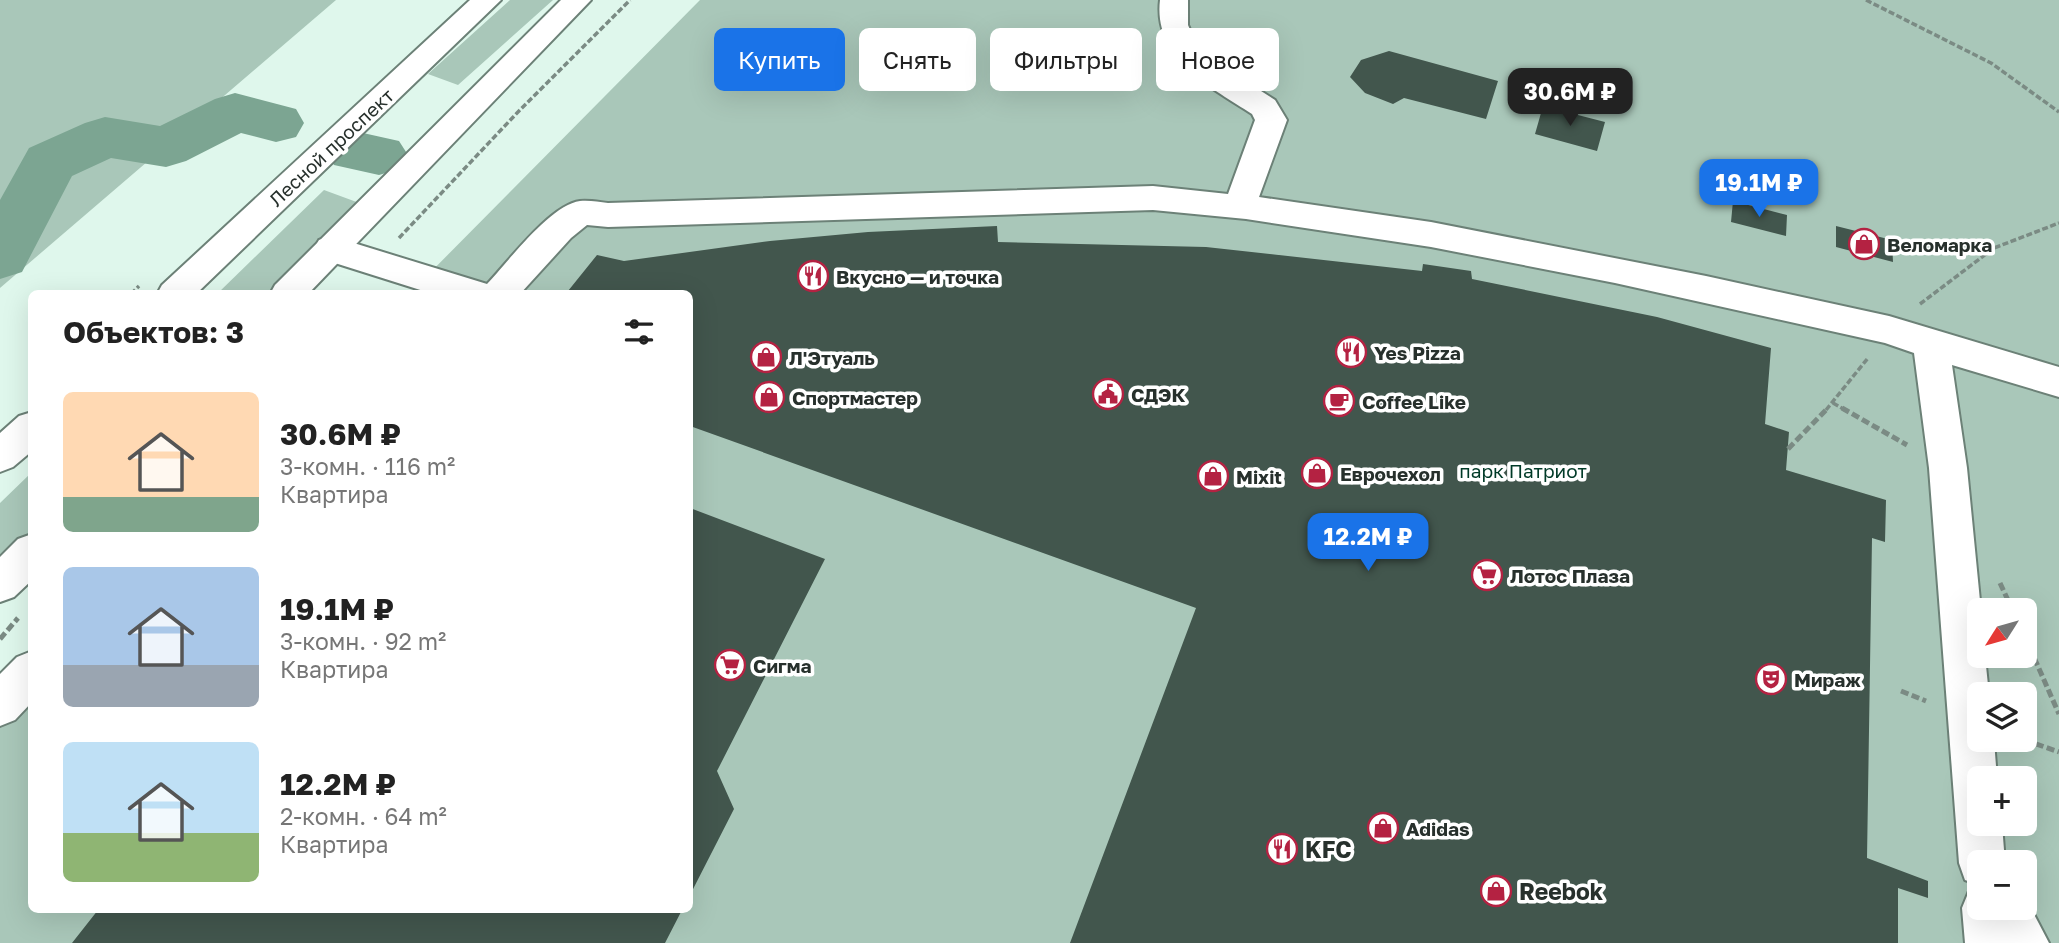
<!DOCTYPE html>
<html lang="ru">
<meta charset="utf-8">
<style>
body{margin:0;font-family:"Golos Text",sans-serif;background:#f6f6f6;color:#222;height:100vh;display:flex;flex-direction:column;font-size:26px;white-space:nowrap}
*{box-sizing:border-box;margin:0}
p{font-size:23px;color:#767676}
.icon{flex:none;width:38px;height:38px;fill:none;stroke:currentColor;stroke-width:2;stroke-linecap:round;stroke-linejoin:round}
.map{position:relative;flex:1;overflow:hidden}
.details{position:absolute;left:28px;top:290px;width:665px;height:623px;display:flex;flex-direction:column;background:#fff;border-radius:10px;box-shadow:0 7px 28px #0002}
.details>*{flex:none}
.top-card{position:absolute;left:714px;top:28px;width:665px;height:63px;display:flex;gap:14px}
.needle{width:46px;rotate:233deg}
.controls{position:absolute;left:1967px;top:598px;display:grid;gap:14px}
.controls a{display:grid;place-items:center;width:70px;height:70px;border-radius:10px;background:#fff;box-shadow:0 7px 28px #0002;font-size:35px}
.price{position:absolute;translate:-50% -60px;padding:0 16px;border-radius:14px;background:#1a73e8;color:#fff;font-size:23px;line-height:46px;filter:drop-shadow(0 2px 4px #0008)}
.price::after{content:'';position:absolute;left:50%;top:42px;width:21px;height:16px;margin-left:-10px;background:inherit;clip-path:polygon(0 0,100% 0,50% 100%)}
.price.active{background:#222;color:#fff}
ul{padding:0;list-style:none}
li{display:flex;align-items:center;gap:21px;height:175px;padding:0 35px}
li span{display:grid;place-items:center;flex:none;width:196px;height:140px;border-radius:10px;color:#555}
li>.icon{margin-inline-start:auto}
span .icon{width:84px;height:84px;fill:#fffc;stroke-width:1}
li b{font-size:30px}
h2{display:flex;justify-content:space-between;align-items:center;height:84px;padding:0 35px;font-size:30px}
.pill{padding:0 24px;border-radius:10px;background:#fff;box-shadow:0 7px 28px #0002;font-size:24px;line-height:63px}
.pill.active{background:#1a73e8;color:#fff}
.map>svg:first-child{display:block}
.green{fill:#a9c7b9;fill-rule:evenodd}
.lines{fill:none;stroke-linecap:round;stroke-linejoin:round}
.river{fill:#7ca592;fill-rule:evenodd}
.building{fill:#42564d}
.minor-casing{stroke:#6c8177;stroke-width:4}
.major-casing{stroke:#6c8177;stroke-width:4}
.path-far1{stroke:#7b8b84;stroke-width:3.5;stroke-dasharray:6 2.5;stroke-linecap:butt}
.path{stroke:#7b8b84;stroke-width:5;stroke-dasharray:8 3.5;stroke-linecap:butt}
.minor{fill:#fff;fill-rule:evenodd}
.major{fill:#fff;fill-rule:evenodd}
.labels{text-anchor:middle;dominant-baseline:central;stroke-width:7;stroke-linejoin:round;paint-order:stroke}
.street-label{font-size:19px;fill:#27302c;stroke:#fff}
.poi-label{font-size:19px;font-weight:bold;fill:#27302c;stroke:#fff;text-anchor:start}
.park-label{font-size:19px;fill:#003a27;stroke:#fff}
.near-poi-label{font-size:23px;font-weight:bold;fill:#27302c;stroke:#fff;text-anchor:start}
</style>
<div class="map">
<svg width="2059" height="943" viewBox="0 0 2059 943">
<rect width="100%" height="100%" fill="#dff7ec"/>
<path class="green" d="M0,0h336l-336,288z
M510,0h43l-95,85 -30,-11z
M700,0h1359v943h-2059v-235l31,-32 1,234h658v-616h-281zM1979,611h46v45h-46zM1979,695h46v45h-46zM1979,779h46v45h-46zM1979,863h46v45h-46z
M324,190l38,14 -91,90h-54z
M31,473v59l-31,31v-60z"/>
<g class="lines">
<path class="river" d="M235,93l61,16 8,14 -8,14 -20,5 -35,-9 -55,28 -20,6 -55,-9 -39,18 -50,96 -22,7v-79l29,-52 56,-25 20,-6 55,9 55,-27z
M354,131l45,10 9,14 -9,14 -20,6 -45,-10 -9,-14 9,-14z"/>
</g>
<path class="building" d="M1389,51l109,30 -12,38 -82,-21 -11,6 -28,-11 -15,-16 11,-17z
M1543,106l62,16 -8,29 -62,-17z
M1733,201l54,14 -1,21 -55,-14z
M997,226l1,16 208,5 216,24 1,-7 48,7 1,8 185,38 114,31 -6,76 24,8 -3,38 100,30 -1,42 -13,-4 -5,320 61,23v17l-30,-10v55h-828l126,-335 -506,-182v-132h-114l-8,-3 29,-36 27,6 146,-20 98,-9z
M1836,226l56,14 1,22 -57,-15z
M690,508l135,51 -108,212 17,38 -44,86z
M98,910h584l-17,33h-593z"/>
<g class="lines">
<g class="minor-casing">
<path id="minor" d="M1160,0h28v25l6,14 31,29 50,32 12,20 -28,77 172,25 275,54 183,40 170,51v30l-107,-32 15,103 14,143 -2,45h6l4,39h-10v45h15l3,39h-18v45h23l3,39h-26v22l-14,-5 -6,-17 -30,-395 -15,-115 -29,-10 -270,-60 -184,-36 -185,-28 -93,-9 -545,17 -21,-2 -16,13 -51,56h-87l-114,-36 -5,-9 5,-9 12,-4 156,48c21,-22 63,-79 93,-83 9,-1 19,1 28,2l545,-17 75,8 27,-74 -3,-6c-42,-27 -99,-56 -92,-114z
M32,651v51l-17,18 -15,6v-52l17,-17z
M1979,887v21h46v-11l24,46h-84l-3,-35 7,-17z"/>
</g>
<g class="major-casing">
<path id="major" d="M470,0h31l-305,294h-39l5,-9z
M561,0h30l-283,294h-38l5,-9z
M32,412v39l-19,16 -13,5v-39l19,-17z
M32,534v46l-18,17 -14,5v-45l18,-18z"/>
</g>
<path class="path-far1" d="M1866,0l125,63 68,49
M399,238l118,-125 113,-113
M131,294l8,-8
M1920,304l74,-56 65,-25
M1833,403l12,7
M1826,410l42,-52"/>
<path class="path" d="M1842,408l65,37
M1788,449l40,-41
M2000,583l13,28
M2025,637l34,77
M0,639l18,-21
M1901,691l25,10
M2025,740l34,12"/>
<use href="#minor" class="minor"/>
<use href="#major" class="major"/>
</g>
<defs>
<g id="shop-ring" transform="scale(1.575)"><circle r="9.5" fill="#fff" stroke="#b42242" stroke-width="1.5"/><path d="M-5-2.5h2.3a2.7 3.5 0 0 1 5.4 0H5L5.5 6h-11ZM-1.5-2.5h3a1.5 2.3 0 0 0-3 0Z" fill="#b42242"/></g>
<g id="restaurant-ring" transform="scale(1.575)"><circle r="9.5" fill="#fff" stroke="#b42242" stroke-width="1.5"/><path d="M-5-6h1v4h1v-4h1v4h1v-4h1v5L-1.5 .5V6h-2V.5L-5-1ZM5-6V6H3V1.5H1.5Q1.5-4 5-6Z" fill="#b42242"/></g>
<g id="civic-ring" transform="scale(1.575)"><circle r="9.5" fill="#fff" stroke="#b42242" stroke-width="1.5"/><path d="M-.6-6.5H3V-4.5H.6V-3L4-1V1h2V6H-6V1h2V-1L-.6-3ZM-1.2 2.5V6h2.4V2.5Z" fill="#b42242"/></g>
<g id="cafe-ring" transform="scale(1.575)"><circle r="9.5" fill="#fff" stroke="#b42242" stroke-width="1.5"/><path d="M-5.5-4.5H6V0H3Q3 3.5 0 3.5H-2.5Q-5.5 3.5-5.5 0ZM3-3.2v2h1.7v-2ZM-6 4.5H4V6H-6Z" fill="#b42242"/></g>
<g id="supermarket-ring" transform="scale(1.575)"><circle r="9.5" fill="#fff" stroke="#b42242" stroke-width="1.5"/><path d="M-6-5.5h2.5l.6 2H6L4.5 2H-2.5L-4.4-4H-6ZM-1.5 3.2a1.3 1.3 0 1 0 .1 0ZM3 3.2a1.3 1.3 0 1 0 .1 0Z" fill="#b42242"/></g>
<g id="theatre-ring" transform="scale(1.575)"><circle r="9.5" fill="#fff" stroke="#b42242" stroke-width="1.5"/><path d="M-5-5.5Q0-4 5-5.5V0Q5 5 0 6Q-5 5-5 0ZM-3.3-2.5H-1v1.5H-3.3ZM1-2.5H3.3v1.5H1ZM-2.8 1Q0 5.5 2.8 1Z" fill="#b42242"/></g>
</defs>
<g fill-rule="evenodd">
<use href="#shop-ring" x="1864" y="244"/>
<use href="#restaurant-ring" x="813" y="276"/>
<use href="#restaurant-ring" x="1351" y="352"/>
<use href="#shop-ring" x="766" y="357"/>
<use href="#civic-ring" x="1108" y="394"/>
<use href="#shop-ring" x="769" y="397"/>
<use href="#cafe-ring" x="1339" y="401"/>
<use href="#shop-ring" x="1317" y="473"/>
<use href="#shop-ring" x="1213" y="476"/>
<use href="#supermarket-ring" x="1487" y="575"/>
<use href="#supermarket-ring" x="730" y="665"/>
<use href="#theatre-ring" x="1771" y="679"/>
<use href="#shop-ring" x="1383" y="828"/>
<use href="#restaurant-ring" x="1282" y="849"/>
<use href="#shop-ring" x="1496" y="891"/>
</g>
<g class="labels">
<g class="street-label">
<text transform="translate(331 147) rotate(-43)">Лесной проспект</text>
</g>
<g class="poi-label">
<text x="1887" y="244">Веломарка</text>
<text x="836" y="276">Вкусно — и точка</text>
<text x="1374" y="352">Yes Pizza</text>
<text x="789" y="357">Л'Этуаль</text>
<text x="1131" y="394">СДЭК</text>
<text x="792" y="397">Спортмастер</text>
<text x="1362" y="401">Coffee Like</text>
<text x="1340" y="473">Еврочехол</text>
<text x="1236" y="476">Mixit</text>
<text x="1510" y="575">Лотос Плаза</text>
<text x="753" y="665">Сигма</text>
<text x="1794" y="679">Мираж</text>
<text x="1406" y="828">Adidas</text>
</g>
<g class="park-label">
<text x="1523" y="470">парк Патриот</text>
</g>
<g class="near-poi-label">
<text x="1305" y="849">KFC</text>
<text x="1519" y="891">Reebok</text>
</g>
</g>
</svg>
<div class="controls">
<a><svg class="needle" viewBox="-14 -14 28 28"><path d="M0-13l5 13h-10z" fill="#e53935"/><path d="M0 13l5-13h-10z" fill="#767676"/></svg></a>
<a><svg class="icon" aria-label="layers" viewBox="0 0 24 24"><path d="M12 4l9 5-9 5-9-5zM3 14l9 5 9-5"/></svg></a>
<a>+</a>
<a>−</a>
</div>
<b class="price active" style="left:1570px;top:128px">30.6M ₽</b>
<b class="price" style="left:1759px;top:219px">19.1M ₽</b>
<b class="price" style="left:1368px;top:573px">12.2M ₽</b>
<div class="top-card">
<a class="pill active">Купить</a>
<a class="pill">Снять</a>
<a class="pill">Фильтры</a>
<a class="pill">Новое</a>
</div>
<section class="details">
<h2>Объектов: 3<svg class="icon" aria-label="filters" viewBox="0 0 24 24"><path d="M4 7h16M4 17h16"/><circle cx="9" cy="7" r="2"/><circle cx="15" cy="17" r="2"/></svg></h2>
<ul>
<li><span style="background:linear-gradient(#ffd9b3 75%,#7fa58c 0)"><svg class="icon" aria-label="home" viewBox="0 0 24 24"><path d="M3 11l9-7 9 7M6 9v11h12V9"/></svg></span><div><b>30.6M ₽</b><p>3-комн. · 116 m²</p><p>Квартира</p></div></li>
<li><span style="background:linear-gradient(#a9c7e8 70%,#9aa5b1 0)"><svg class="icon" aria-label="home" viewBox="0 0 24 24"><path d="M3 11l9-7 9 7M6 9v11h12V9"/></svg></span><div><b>19.1M ₽</b><p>3-комн. · 92 m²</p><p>Квартира</p></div></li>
<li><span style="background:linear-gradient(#bfe0f5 65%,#8fb573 0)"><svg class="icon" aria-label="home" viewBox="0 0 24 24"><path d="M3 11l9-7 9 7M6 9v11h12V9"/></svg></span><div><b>12.2M ₽</b><p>2-комн. · 64 m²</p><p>Квартира</p></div></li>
</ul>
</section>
</div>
